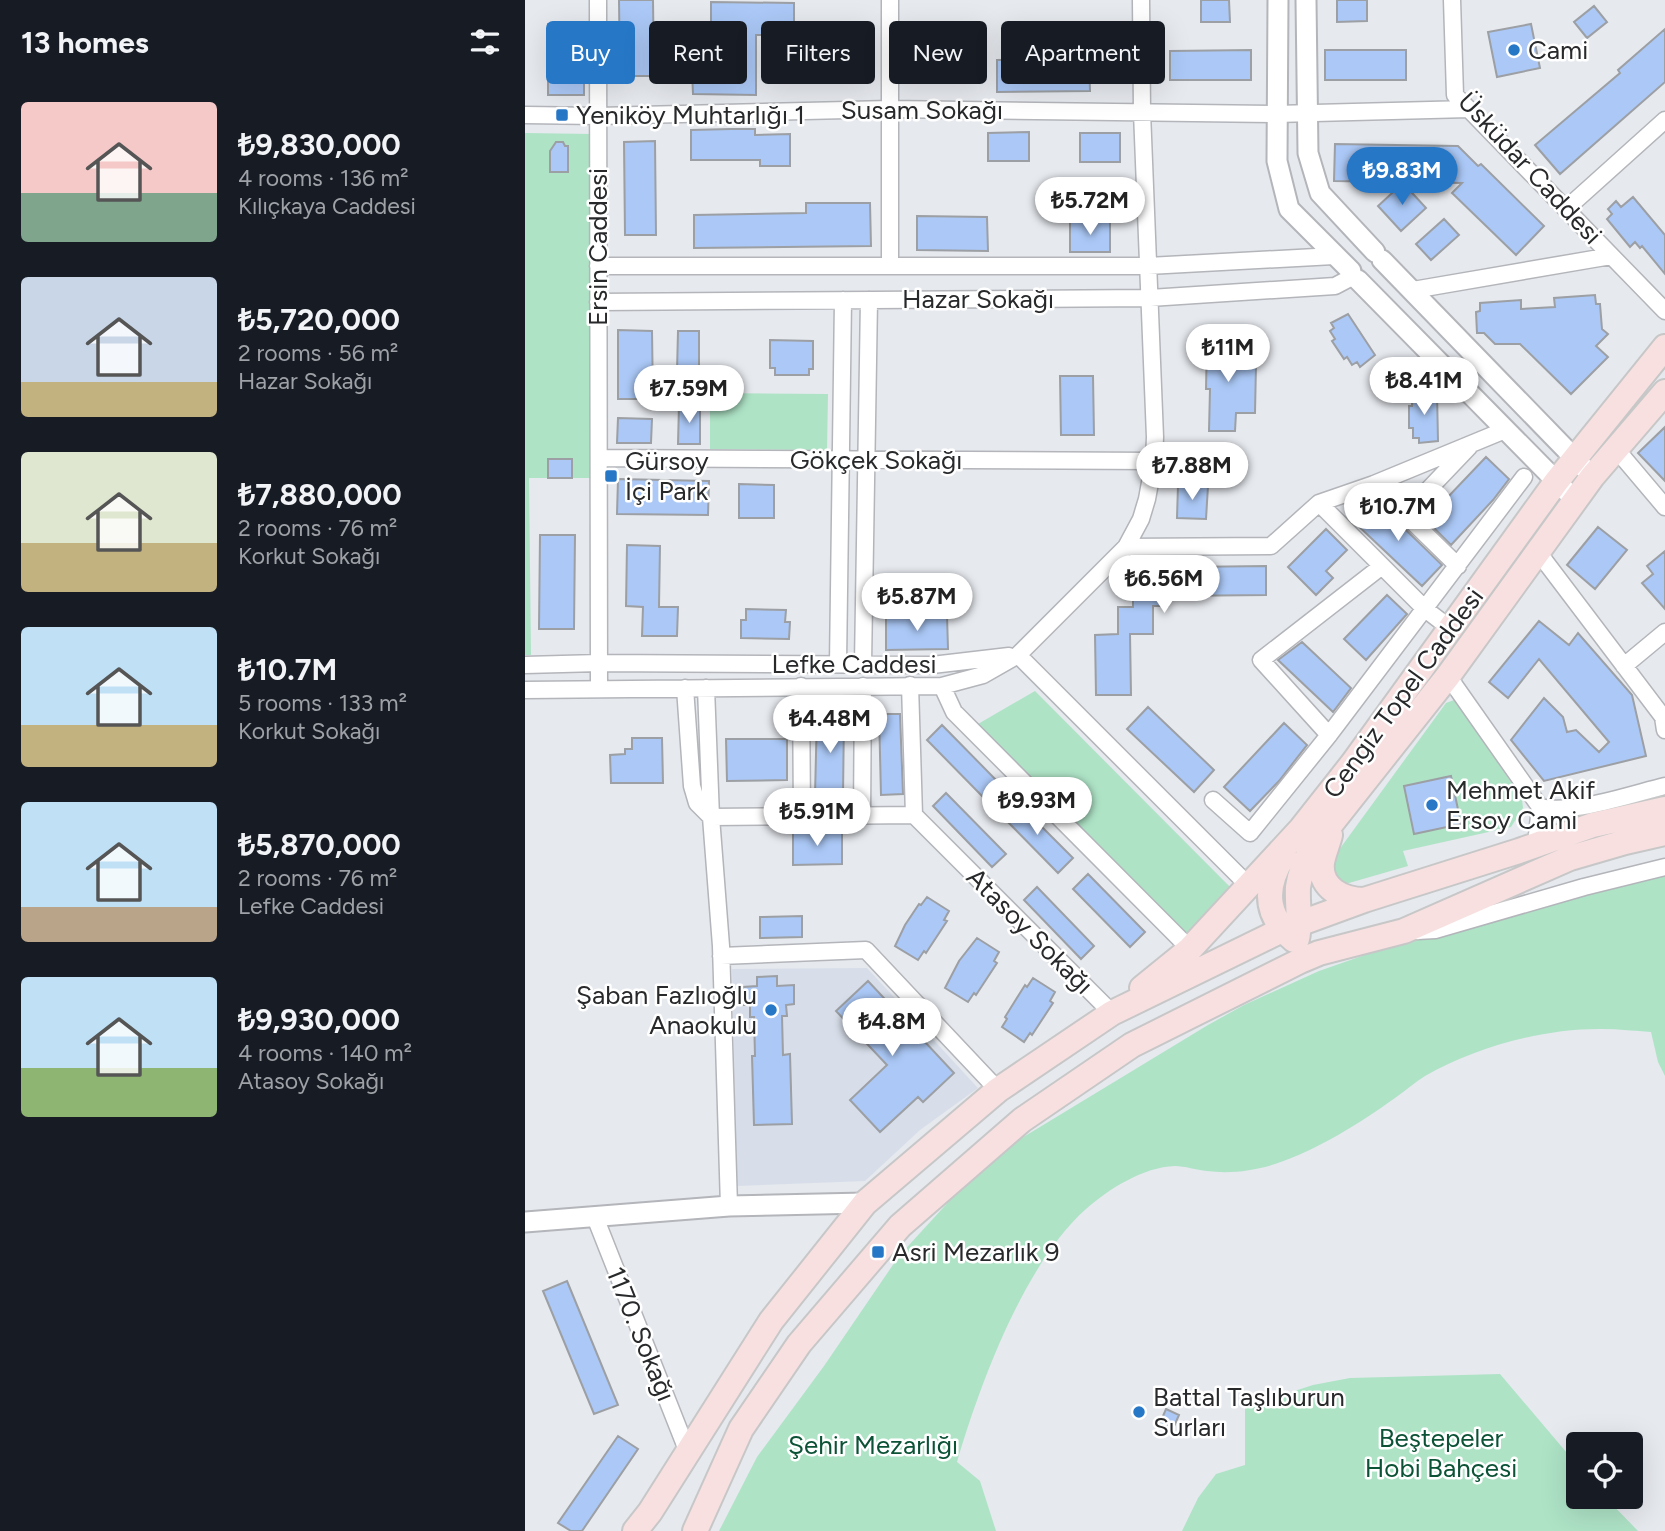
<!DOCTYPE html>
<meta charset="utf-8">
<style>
body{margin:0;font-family:Figtree,sans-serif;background:#20242c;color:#f1f3f6;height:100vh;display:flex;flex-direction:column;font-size:26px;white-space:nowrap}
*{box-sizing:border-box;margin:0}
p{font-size:23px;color:#9ea1a6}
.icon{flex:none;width:38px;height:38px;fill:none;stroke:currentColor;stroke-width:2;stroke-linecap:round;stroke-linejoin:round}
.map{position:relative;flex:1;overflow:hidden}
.details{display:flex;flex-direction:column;background:#171b24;width:525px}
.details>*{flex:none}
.guide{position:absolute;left:21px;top:21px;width:665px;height:63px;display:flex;gap:14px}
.controls{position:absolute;left:1041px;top:1432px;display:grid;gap:14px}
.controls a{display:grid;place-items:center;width:77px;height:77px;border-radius:7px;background:#171b24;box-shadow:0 7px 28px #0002;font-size:35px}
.price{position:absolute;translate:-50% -60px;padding:0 16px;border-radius:24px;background:#fff;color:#222;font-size:23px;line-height:46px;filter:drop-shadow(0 2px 4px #0008)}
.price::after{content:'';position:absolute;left:50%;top:42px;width:21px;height:16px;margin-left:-10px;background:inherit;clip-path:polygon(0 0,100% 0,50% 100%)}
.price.on{background:#2677c6;color:#fff}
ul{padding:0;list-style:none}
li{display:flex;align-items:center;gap:21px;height:175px;padding:0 21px}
li span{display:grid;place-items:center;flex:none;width:196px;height:140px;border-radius:7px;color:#555}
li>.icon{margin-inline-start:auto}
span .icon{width:84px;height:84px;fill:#fffc;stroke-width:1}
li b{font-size:30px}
h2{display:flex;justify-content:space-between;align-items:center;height:84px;padding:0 21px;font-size:30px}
.pill{padding:0 24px;border-radius:7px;background:#171b24;box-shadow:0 7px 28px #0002;font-size:24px;line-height:63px}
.pill.on{background:#2677c6;color:#fff}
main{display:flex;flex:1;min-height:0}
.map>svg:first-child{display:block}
.built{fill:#d7dee9}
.green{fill:#aee3c6}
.building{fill:#abc8f6;stroke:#9c9fa3;stroke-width:2}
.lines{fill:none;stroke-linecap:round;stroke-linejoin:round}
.minor-casing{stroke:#b3b5ba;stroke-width:19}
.tertiary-casing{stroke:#b3b5ba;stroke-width:23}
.primary-casing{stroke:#c7c7c8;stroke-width:28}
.minor{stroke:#fff;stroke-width:16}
.tertiary{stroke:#fff;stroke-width:19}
.primary{stroke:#f8e0e0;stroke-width:24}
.poi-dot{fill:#2677c6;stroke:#fff;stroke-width:2.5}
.labels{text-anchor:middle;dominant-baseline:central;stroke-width:5;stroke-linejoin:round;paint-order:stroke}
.poi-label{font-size:26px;fill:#28292b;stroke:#fff;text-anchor:start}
.street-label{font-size:26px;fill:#28292b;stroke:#fff}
.park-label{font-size:26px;fill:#0b5236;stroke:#fff}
</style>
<main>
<section class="details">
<h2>13 homes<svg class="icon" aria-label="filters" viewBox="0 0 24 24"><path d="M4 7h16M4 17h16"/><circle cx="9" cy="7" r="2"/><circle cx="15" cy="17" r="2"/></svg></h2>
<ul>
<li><span style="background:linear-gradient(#f6c9c9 65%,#7fa58c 0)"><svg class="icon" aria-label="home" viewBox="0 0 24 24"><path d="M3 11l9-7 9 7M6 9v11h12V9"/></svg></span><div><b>₺9,830,000</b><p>4 rooms · 136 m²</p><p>Kılıçkaya Caddesi</p></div></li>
<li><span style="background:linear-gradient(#c9d6e8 75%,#c2b280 0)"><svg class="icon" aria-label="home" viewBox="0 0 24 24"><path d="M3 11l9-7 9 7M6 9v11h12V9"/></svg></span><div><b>₺5,720,000</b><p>2 rooms · 56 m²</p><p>Hazar Sokağı</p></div></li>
<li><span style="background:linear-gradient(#dfe7d0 65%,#c2b280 0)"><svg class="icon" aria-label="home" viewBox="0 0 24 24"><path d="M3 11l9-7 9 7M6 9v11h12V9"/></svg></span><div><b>₺7,880,000</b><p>2 rooms · 76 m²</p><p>Korkut Sokağı</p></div></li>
<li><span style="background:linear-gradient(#bfe0f5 70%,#c2b280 0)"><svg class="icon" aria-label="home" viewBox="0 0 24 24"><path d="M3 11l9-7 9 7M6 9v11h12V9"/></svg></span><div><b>₺10.7M</b><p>5 rooms · 133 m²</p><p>Korkut Sokağı</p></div></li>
<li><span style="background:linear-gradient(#bfe0f5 75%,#b9a48a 0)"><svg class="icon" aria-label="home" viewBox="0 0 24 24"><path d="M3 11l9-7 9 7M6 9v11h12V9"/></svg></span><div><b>₺5,870,000</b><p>2 rooms · 76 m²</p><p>Lefke Caddesi</p></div></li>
<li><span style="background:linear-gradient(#bfe0f5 65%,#8fb573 0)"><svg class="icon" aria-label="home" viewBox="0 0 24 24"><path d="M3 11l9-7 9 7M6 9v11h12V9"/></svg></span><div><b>₺9,930,000</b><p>4 rooms · 140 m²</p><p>Atasoy Sokağı</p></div></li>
</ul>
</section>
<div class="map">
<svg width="1140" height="1531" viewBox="0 0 1140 1531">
<rect width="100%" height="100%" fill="#e6e9ee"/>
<path class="built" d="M342,968l111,120 -58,42 -55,51 -128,5 -5,-217z"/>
<path class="green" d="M0,133l67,1 -1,344h-62l2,177h-6z
M185,393l118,1 -1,56 -117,-1z
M510,691l210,211 -45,45 -222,-223z
M929,700l5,3 63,96 1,9 -12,19 -108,24 5,15 -66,19 -8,-7 -1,-18 3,-6 110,-151z
M1140,872v204l-7,-14 -7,-30c-16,-1 -32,-3 -48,-3 -59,-1 -127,18 -178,47 -10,6 -20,15 -30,22 -36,26 -78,52 -120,66 -22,7 -46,10 -68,7 -11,-1 -22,-5 -32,-5 -32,1 -66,23 -89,43 -62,55 -106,175 -129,253l23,19 16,50h-277l38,-74 67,-91 75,-110 64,-70 52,-44 193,-117 36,-20 75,-34 100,-35z
M975,1374l78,92 1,30h25l34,35h-456l16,-33 18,-24 29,-9v-58l68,-22 37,-7z"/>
<path class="building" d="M94,0h34l1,76h-34z
M676,0h28l1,22h-29z
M812,0h30v21l-30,1z
M186,2l83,1v32h-38v60l-63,-1 -1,-23h41l-1,-36h-21z
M1069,6l13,16 -20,16 -13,-16z
M23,24l36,1v70h-36z
M1006,24l9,44 -43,9 -9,-45z
M1140,29v53l-105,92 -25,-29 85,-72 -2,-3z
M726,50v30h-81v-29z
M800,50h81v30h-81z
M533,59h31l1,32 -93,1v-32z
M206,129h24v6l35,-1v32h-30v-6h-69v-30z
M504,132v29h-41v-28z
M555,133h40v29h-40z
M130,141l1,94h-31l-1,-93z
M31,142h7l2,4h3v26h-18v-21z
M810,144l123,2 20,20 3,-2 63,62 -28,29 -64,-62 10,-10 -128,-2z
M878,183l23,25 -25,23 -23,-25z
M1108,197l32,38v39l-23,-28 -2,2 -5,-6 -5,5 -23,-28 5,-5 -4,-5 8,-8 5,6z
M281,203h64l1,43 -177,2v-33l112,-2z
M392,216l70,1 1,34 -71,-1z
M919,219l15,16 -28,25 -15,-16z
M585,221v31h-40v-30z
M1070,295l1,9h4l2,25 6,5 -12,12 12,11 -37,37 -51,-50h-25l-11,-11h-7l-1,-21 4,-1v-8l41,-3v9l34,-2 -1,-9z
M823,314l27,41 -15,12 -3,-5 -5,3 -5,-8 -3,2 -12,-18 3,-2 -5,-8 4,-3 -3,-5z
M93,330l34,1 1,68h-35z
M153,331h21v42l-22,-1z
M698,335h14l-1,29h20l-1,49h-19l-1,18h-26l1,-42h-4l1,-49 15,1z
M245,340l43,1v28h-4v6h-34v-7h-5z
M535,376h33l1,59h-33z
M893,391l19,2 1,48 -19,2v-5h-6v-10h-4v-22h3v-9h6z
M154,405l21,1v38h-22z
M93,418l34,1 -1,24h-34z
M1140,427v54l-27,-28z
M961,457l23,22 -16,21 -42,45 -25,-25z
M23,459h24v19h-24z
M93,479l91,2 -1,34 -91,-1z
M214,484l35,1v33h-35z
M653,485l30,1 -2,33 -29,-1z
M850,500l67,65 -20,21 -68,-64z
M1073,527l29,23 -32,39 -28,-24z
M801,529l21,21 -21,21 7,7 -17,17 -28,-28z
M15,535h35l-1,94h-35z
M102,545l33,1 -1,61h19l-1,29h-35l1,-29 -17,-1z
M1140,551v58l-23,-26 11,-9 -6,-8z
M741,566v29l-98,1v10h-15v28h-23l1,61h-35l-1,-60 23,-1v-27h15v-28h52v-12z
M862,595l20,19 -41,46 -22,-21z
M221,609l40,1 -1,12h5l-1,17 -48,-1v-18h5z
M422,615l1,34 -62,1v-34z
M1014,621l30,24 9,-12 54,62 14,61 -102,25 -33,-41 33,-42 19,19 4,15 9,-2 23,22 10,-10 -70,-83 -31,39 -19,-16z
M777,642l49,46 -18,24 -55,-52z
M623,707l66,63 -20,22 -67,-63z
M292,714l27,1 -1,81 -28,-1z
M354,714h21l3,80 -22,1z
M759,723l23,22 -28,36 -29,30 -26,-24z
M417,725l57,58 -15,15 -57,-58z
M107,738h30l1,45h-52l-1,-28 15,-1v-5h7z
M201,739h61v41l-60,1z
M926,776l10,48 -47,10 -10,-48z
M421,793l60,61 -14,13 -59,-61z
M491,801l57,57 -15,15 -57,-58z
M268,832h49v32l-49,1z
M563,874l57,58 -15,15 -57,-58z
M512,887l57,59 -13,13 -57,-59z
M402,897l22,14 -5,9 3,1 -21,32 -2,-2 -6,9 -23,-14 10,-21 14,-21 2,1z
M277,916v21l-42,1v-21z
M452,938l22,14 -5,9 3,2 -21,32 -2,-2 -6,9 -23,-14 14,-27z
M252,976v10l17,-1v19l-8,1 1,11h-5l1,39 7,-1 2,70 -38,1 -2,-69h3l-1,-39h-4v-12h-7v-18l14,-1v-9z
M508,978l22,14 -5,9 3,2 -21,32 -2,-2 -6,9 -22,-15 5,-8 -2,-2 20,-32 2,2z
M343,981l86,92 -31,29 -5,-5 -38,35 -30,-32 37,-35 -51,-54z
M42,1281l51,124 -24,9 -51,-123z
M641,1409l13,6 -7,16 -13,-6z
M93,1436l20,13 -56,82h-11l-13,-8z"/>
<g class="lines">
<g class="minor-casing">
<path id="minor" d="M73,0l1,689
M927,0l3,95 210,216
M0,115l73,1 292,-7 386,5 193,-5
M1041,209l99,-89
M73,266h550l186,-10
M365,266v-266
M888,290l198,-34
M73,302l552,-4 185,-12 19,-10
M1091,449l49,58
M74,458l555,3
M849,484l84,82
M794,503l106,106 26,20
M880,514l64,-67
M601,547l145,-1 48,-43 55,-19 131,-54
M1013,552l125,165 2,13
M493,655l229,229
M313,664l5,-364
M338,664l6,-364
M0,665l74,-2 333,2 77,-9
M1099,666l41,-34
M923,676l92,131 -4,37
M385,685l4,130
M276,686l1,130
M417,686l12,26 236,237
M160,688l7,98 5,17 14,14 203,-2 198,198
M181,688l5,129 10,129 8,260
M0,690l417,-4 41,-11 35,-20 108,-108 15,-28 6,-20 7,-38 1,-24 -13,-325 -1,-112
M804,735l-68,-75 121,-94
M688,800l37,33 79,-98 195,-258
M1015,807c31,8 92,-13 125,-21
M337,816l1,-130
M892,931l18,-1 149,-43 81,-20
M196,956l145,-6 132,140
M70,1217l92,233"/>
</g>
<g class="tertiary-casing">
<path id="tertiary" d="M753,0l-1,161 12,48 62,62
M781,0l2,153 12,40 55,59
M857,260l202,208
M833,280l208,211
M0,1222l204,-16 136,-3"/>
</g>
<g class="primary-casing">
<path id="primary" d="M805,835c-2,9 -7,19 -8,28 -3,25 21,37 42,37
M759,855c-20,32 -20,60 10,85
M772,939c4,-18 0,-34 1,-52 2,-14 7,-25 13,-38l137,-173 144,-199 73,-85
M617,988l48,-39 111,-120 52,-66 203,-281 109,-135
M110,1531l15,-19 121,-191 94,-118 133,-113 114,-77 170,-83 82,-30 155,-49 74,-26 72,-16
M170,1531l46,-102 58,-85 101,-118 122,-106 110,-75 168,-84 19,-8 85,-22 166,-73 55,-16 40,-9"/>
</g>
<use href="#minor" class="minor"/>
<use href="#tertiary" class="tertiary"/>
<use href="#primary" class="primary"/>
</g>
<g class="poi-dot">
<circle cx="989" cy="50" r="7"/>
<rect x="30" y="108" width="14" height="14" rx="3.5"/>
<rect x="79" y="469" width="14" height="14" rx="3.5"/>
<circle cx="907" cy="805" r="7"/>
<circle cx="246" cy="1010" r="7"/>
<rect x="346" y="1245" width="14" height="14" rx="3.5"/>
<circle cx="614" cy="1412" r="7"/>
</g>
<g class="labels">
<g class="poi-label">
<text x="1003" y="50">Cami</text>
<text x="51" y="115">Yeniköy Muhtarlığı 1</text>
<text x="100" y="461">Gürsoy<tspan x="100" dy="30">İçi Park</tspan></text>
<text x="921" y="790">Mehmet Akif<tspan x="921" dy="30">Ersoy Cami</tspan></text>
<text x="232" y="995" text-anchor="end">Şaban Fazlıoğlu<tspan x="232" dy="30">Anaokulu</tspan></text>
<text x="367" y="1252">Asri Mezarlık 9</text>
<text x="628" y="1397">Battal Taşlıburun<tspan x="628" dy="30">Surları</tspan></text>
</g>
<g class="street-label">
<text x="397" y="110">Susam Sokağı</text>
<text transform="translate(1005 168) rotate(47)">Üsküdar Caddesi</text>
<text transform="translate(73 247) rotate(-90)">Ersin Caddesi</text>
<text x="453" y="299">Hazar Sokağı</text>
<text x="351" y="460">Gökçek Sokağı</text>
<text x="329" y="664">Lefke Caddesi</text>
<text transform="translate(878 693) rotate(-54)">Cengiz Topel Caddesi</text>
<text transform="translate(505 931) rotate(45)">Atasoy Sokağı</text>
<text transform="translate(116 1334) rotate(68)">1170. Sokağı</text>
</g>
<g class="park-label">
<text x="916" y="1438">Beştepeler<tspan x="916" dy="30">Hobi Bahçesi</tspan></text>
<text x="348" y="1445">Şehir Mezarlığı</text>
</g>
</g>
</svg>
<div class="controls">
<a><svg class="icon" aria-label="locate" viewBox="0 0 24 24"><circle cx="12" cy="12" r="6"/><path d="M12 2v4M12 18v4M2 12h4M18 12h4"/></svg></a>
</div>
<b class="price on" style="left:877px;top:207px">₺9.83M</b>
<b class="price" style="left:565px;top:237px">₺5.72M</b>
<b class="price" style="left:703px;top:384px">₺11M</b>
<b class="price" style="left:899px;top:417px">₺8.41M</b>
<b class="price" style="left:164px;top:425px">₺7.59M</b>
<b class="price" style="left:667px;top:502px">₺7.88M</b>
<b class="price" style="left:873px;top:543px">₺10.7M</b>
<b class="price" style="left:639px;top:615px">₺6.56M</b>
<b class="price" style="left:392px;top:633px">₺5.87M</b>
<b class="price" style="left:305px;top:755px">₺4.48M</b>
<b class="price" style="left:512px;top:837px">₺9.93M</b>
<b class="price" style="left:292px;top:848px">₺5.91M</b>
<b class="price" style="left:367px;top:1058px">₺4.8M</b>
<div class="guide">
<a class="pill on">Buy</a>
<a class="pill">Rent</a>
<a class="pill">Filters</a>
<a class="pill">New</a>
<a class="pill">Apartment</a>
</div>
</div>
</main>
